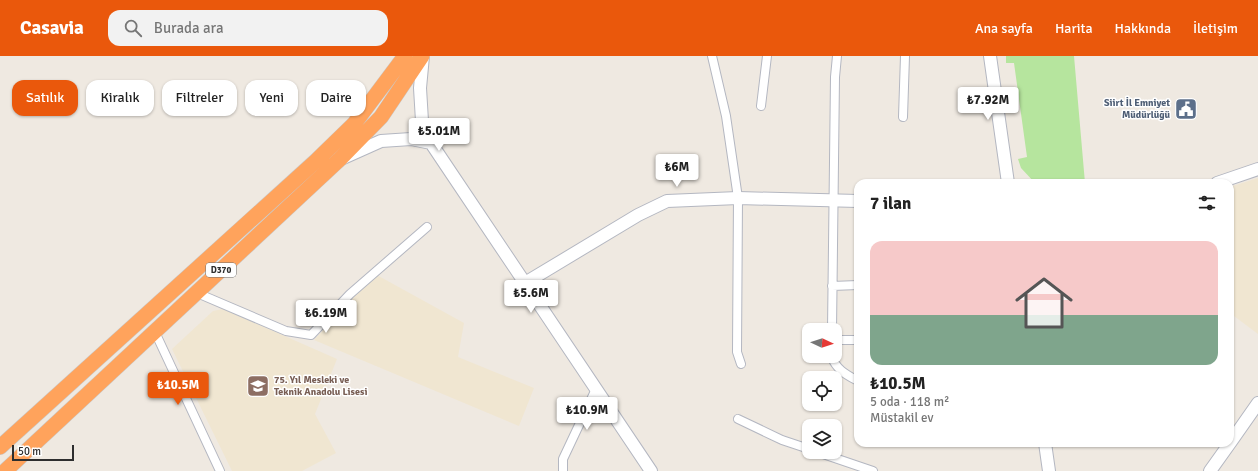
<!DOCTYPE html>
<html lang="tr">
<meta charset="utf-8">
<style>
body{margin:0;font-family:Signika,sans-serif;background:#f2f2f2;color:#222;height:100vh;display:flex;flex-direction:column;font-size:15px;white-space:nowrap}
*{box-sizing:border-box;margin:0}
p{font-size:13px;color:#767676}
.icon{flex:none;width:22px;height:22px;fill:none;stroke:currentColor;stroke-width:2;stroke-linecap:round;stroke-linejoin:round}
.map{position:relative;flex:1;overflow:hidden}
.sheet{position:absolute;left:854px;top:123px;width:380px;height:268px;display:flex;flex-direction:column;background:#fff;border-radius:12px;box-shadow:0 1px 3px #0004}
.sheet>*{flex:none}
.top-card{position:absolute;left:12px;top:24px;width:380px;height:36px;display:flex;gap:8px}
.needle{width:26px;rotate:94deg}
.controls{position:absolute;left:802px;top:267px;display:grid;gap:8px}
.controls a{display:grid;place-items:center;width:40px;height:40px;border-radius:8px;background:#fff;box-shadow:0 1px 3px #0004;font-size:20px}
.scale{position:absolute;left:12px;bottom:10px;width:62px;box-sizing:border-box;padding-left:4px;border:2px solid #2e2e2e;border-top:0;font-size:11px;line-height:14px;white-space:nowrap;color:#2e2e2e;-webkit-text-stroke:3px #fff;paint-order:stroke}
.price{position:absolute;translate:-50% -34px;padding:0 9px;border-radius:4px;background:#fff;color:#222;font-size:13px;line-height:26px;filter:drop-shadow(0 1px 2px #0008)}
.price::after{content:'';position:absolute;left:50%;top:24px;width:12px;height:9px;margin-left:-6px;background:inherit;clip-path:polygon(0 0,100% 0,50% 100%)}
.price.active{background:#ea580c;color:#fff}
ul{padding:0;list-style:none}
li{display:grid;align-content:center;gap:8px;height:212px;padding:0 16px}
li span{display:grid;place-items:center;height:124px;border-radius:12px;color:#555}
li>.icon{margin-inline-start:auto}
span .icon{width:72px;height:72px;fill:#fffc;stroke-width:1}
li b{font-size:17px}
h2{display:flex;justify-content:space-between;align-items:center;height:48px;padding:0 16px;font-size:17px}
.pill{padding:0 14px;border-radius:12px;background:#fff;box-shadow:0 1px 3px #0004;font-size:14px;line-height:36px}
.pill.active{background:#ea580c;color:#fff}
header{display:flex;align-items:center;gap:24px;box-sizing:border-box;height:56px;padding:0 20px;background:#ea580c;color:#fff}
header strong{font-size:19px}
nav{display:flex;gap:22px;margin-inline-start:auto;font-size:14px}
.search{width:280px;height:36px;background:#f2f2f2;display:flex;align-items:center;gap:10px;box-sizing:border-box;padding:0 14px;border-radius:12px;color:#767676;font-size:15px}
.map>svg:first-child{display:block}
.education{fill:#f0e6d1}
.green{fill:#b6e59e}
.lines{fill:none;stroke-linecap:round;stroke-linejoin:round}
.street-casing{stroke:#b4b7c1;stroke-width:10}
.secondary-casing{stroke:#b4b7c1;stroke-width:14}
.highway-casing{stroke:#c9c9c9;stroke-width:16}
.street{stroke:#fff;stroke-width:8}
.secondary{stroke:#fff;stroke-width:12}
.highway{stroke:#ffa35c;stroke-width:15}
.labels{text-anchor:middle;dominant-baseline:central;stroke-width:3;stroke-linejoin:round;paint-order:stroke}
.shield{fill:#fff;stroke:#6d6d6d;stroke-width:1}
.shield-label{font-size:9px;font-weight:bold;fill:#2e2e2e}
.service-label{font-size:10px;font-weight:bold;fill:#4e5e75;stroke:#fff;text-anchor:end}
.education-label{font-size:10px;font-weight:bold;fill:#785e54;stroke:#fff;text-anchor:start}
</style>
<header>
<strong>Casavia</strong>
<div class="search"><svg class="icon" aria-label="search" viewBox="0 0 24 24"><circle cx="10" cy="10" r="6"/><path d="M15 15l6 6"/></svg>Burada ara</div>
<nav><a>Ana sayfa</a><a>Harita</a><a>Hakkında</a><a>İletişim</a></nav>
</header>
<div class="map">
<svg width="1258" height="415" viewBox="0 0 1258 415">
<rect width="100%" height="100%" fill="#efe9e1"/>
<path class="education" d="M1258,122v156l-28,-21v-126z
M375,218l89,49 -6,34 76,31 -15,38 -205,-86z
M223,253l114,50 -22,55 21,39 -34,18h-70l-60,-122 41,-38z"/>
<path class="green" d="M1006,0h68l11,127h-50l-14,-15 -3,-9 9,-2 -13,-94h-8z"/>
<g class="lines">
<g class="street-casing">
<path id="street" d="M712,0l14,60 12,82 -1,154 4,12
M761,50l6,-50
M903,61l2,-61
M832,230l26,-1
M197,237l89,38 25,4 39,-41 77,-67
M832,274l3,-253 2,-21
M155,276l65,139
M835,284h23
M831,300c6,14 14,18 27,25
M738,363l44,21 27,9
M817,396l56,19
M563,415v-12l33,-70"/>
</g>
<g class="secondary-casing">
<path id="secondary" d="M990,0l18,127
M431,87l220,328
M343,102l38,-17 30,-2 20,4 -9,-22 -2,-33 3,-32
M1217,127l41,-14
M525,227l113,-68 29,-14 71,-3 120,3
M1045,387l4,28
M1230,387l28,-40
M1210,415l20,-28"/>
</g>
<g class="highway-casing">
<path id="highway" d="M0,391l317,-287 37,-36 51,-68
M5,415l335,-312 41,-42 41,-61"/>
</g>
<use href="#street" class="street"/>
<use href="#secondary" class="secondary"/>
<use href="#highway" class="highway"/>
</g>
<defs>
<g id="civic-square" transform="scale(1.15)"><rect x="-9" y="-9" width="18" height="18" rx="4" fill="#5c6f8a" stroke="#fff"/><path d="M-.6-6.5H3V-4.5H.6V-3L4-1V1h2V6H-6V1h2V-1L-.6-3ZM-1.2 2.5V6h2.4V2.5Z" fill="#fff"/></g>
<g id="school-square" transform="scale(1.15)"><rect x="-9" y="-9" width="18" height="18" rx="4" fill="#8d6e63" stroke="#fff"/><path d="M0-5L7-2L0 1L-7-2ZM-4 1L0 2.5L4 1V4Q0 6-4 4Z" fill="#fff"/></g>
</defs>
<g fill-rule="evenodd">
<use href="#civic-square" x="1186" y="53"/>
<use href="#school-square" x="258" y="330"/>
</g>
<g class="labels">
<rect class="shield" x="206" y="207" width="30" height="14" rx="3"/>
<g class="shield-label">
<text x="221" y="214">D370</text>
</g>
<g class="service-label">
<text x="1170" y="47">Siirt İl Emniyet<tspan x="1170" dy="12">Müdürlüğü</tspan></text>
</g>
<g class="education-label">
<text x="274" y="324">75. Yıl Mesleki ve<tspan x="274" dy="12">Teknik Anadolu Lisesi</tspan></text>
</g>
</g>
</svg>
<div class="controls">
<a><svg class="needle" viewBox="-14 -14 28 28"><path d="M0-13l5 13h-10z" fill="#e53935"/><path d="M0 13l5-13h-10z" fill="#767676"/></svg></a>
<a><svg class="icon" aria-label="locate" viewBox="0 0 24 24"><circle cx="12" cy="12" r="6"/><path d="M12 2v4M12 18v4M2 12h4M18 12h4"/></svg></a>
<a><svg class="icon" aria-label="layers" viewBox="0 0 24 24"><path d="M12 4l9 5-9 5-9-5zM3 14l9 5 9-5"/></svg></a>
</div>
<div class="scale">50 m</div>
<b class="price" style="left:988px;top:65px">₺7.92M</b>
<b class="price" style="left:439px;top:96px">₺5.01M</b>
<b class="price" style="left:677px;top:132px">₺6M</b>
<b class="price" style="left:531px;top:258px">₺5.6M</b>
<b class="price" style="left:326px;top:278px">₺6.19M</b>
<b class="price active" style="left:178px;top:350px">₺10.5M</b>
<b class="price" style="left:587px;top:375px">₺10.9M</b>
<div class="top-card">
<a class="pill active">Satılık</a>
<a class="pill">Kiralık</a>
<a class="pill">Filtreler</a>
<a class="pill">Yeni</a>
<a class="pill">Daire</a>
</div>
<section class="sheet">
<h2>7 ilan<svg class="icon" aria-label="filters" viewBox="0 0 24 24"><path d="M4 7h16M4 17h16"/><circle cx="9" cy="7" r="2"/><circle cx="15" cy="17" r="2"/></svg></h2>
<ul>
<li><span style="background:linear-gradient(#f6c9c9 60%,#7fa58c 0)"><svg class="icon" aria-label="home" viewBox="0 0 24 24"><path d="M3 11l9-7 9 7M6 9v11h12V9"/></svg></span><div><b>₺10.5M</b><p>5 oda · 118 m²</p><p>Müstakil ev</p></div></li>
</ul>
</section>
</div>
